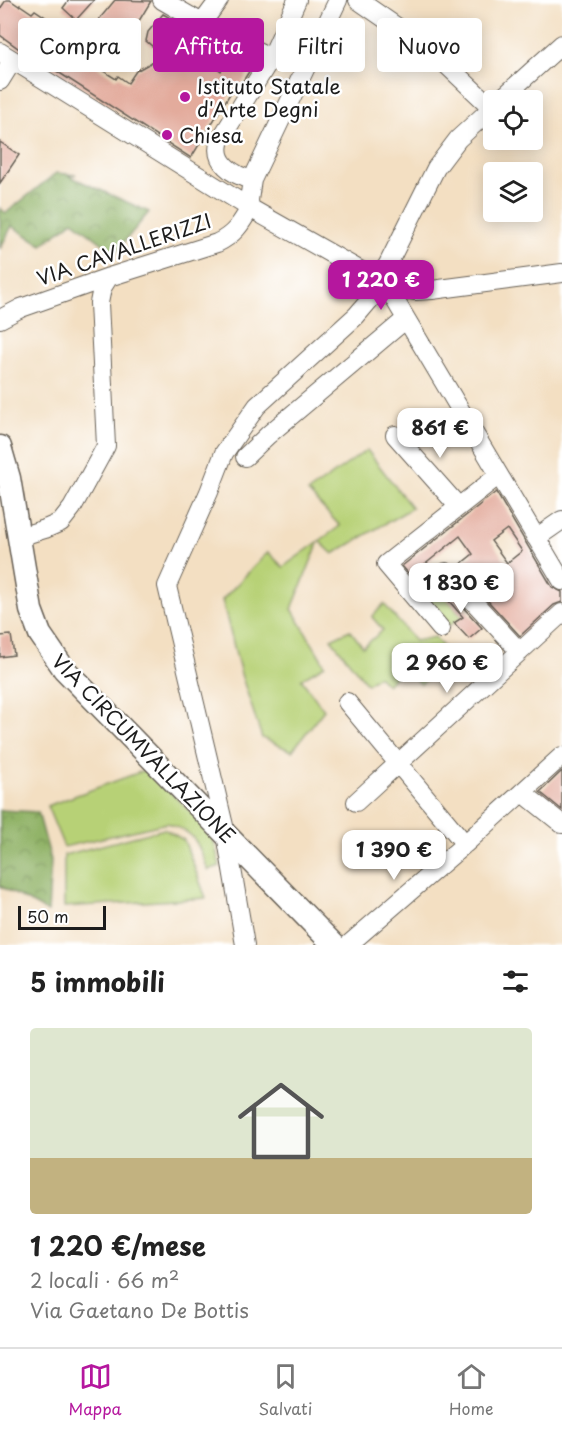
<!DOCTYPE html>
<html lang="it">
<meta charset="utf-8">
<style>
body{margin:0;font-family:"Playpen Sans",sans-serif;background:#f6f6f6;color:#222;height:100vh;display:flex;flex-direction:column;font-size:22px;white-space:nowrap}
*{box-sizing:border-box;margin:0}
p{font-size:20px;color:#767676}
.icon{flex:none;width:33px;height:33px;fill:none;stroke:currentColor;stroke-width:2;stroke-linecap:round;stroke-linejoin:round}
.map{position:relative;height:945px;overflow:hidden}
.drawer{display:flex;flex-direction:column;background:#fff;flex:1}
.drawer>*{flex:none}
.hud{position:absolute;left:18px;top:18px;width:526px;height:54px;display:flex;gap:12px}
.buttons{position:absolute;left:483px;top:90px;display:grid;gap:12px}
.buttons a{display:grid;place-items:center;width:60px;height:60px;border-radius:6px;background:#fff;box-shadow:0 3px 15px #0003;font-size:30px}
.scale{position:absolute;left:18px;bottom:15px;width:88px;box-sizing:border-box;padding-left:6px;border:3px solid #1c1c1c;border-top:0;font-size:16px;line-height:21px;white-space:nowrap;color:#1c1c1c;-webkit-text-stroke:4px #fff;paint-order:stroke}
.price{position:absolute;translate:-50% -51px;padding:0 14px;border-radius:12px;background:#fff;color:#222;font-size:20px;line-height:39px;filter:drop-shadow(0 2px 3px #0008)}
.price::after{content:'';position:absolute;left:50%;top:36px;width:18px;height:14px;margin-left:-9px;background:inherit;clip-path:polygon(0 0,100% 0,50% 100%)}
.price.active{background:#b5179e;color:#fff}
ul{padding:0;list-style:none}
li{display:grid;align-content:center;gap:12px;height:318px;padding:0 30px}
li+li{border-top:2px solid #e0e0e0}
li span{display:grid;place-items:center;height:186px;border-radius:6px;color:#555}
li>.icon{margin-inline-start:auto}
span .icon{width:108px;height:108px;fill:#fffc;stroke-width:1}
li b{font-size:26px}
h2{display:flex;justify-content:space-between;align-items:center;height:72px;padding:0 30px;font-size:26px}
.chip{padding:0 21px;border-radius:6px;background:#fff;box-shadow:0 3px 15px #0003;font-size:21px;line-height:54px}
.chip.active{background:#b5179e;color:#fff}
.dock{display:flex;justify-content:space-around;align-items:center;height:84px;border-top:2px solid #e0e0e0;background:#fff;font-size:16px;color:#767676}
.dock a{display:grid;justify-items:center;gap:3px}
.dock .active{color:#b5179e}
.map>svg:first-child{display:block}
.green{fill:#b7d176;stroke:#6a7649;stroke-width:1.5}
.forest{fill:url(#forest-crowns);stroke:#566842;stroke-width:1.5}
.building{fill:#e3ab9c;fill-rule:evenodd}
.lines{fill:none;stroke-linecap:round;stroke-linejoin:round}
.minor-casing{stroke:#676056;stroke-width:20}
.major-casing{stroke:#676056;stroke-width:25}
.minor{stroke:#fff;stroke-width:18}
.major{stroke:#fff;stroke-width:22}
.poi-dot{fill:#b5179e;stroke:#fff;stroke-width:2}
.labels{text-anchor:middle;dominant-baseline:central;stroke-width:5;stroke-linejoin:round;paint-order:stroke}
.poi-label{font-size:20px;fill:#1c1c1c;stroke:#fff;text-anchor:start}
.street-label{font-size:20px;fill:#1c1c1c;stroke:#fff}
</style>
<div class="map">
<svg width="562" height="945" viewBox="0 0 562 945">
<defs>
<pattern id="forest-crowns" width="20" height="18" patternUnits="userSpaceOnUse" patternTransform="scale(1.5)"><rect width="20" height="18" fill="#91b367"/><path d="M2 6a3 3 0 1 1 6 0M12 15a3 3 0 1 1 6 0" fill="none" stroke="#769154"/></pattern>
</defs>
<rect width="100%" height="100%" fill="#fff"/>
<filter id="ink" filterUnits="userSpaceOnUse"><feTurbulence type="fractalNoise" baseFrequency=".0167" numOctaves="2"/><feDisplacementMap in="SourceGraphic" scale="12" xChannelSelector="R" yChannelSelector="G"/><feConvolveMatrix kernelMatrix="1 2 1 2 8 2 1 2 1" color-interpolation-filters="sRGB"/></filter>
<filter id="wash" filterUnits="userSpaceOnUse"><feTurbulence type="fractalNoise" baseFrequency=".008" numOctaves="4" result="noise"/><feDisplacementMap in="SourceGraphic" scale="24" xChannelSelector="R" yChannelSelector="G"/><feGaussianBlur stdDeviation="1.35" result="paint"/><feColorMatrix in="noise" values="0 0 0 0 0 0 0 0 0 0 0 0 0 0 0 0 0 1.4 0 .05"/><feComposite in="paint" operator="in"/></filter>
<g filter="url(#wash)">
<rect width="100%" height="100%" fill="#f3dfc2"/>
<path class="green" d="M367,450l45,58 -79,46 -14,-13 -27,68 33,56 -24,14 23,31 -32,41 -30,-13 -21,-64 -19,-74 46,-48 15,15 57,-41 -32,-34z
M433,583l30,34 -18,11 -28,-32z
M384,604l31,37 20,-4 17,21 -31,26 -18,-15 -16,16 -9,-9 -11,8 -36,-45 19,-9 13,17 20,-17 -11,-13z
M148,769l64,65 8,32 -12,4c-10,-27 -12,-38 -41,-47l-103,24 -17,-41z
M164,829l20,11 22,58 -142,9v-52z"/>
<path class="forest" d="M56,173l20,2h-9l82,37 -34,41 -42,-32 -31,24 -30,-19 -12,23v-41l6,5z
M0,810l38,2 13,48 -3,52 -48,-26z"/>
<g id="blocks">
<path class="building" d="M6,0h4l9,6 1,-1 12,8 3,-3 31,21 -21,23 4,4 27,-20 27,19 -6,10 19,12 2,-3 10,7 8,-12 18,-10 49,-3 18,13 11,-20 23,11 -17,27 -4,-2 -43,71 -153,-99 -2,2 -36,-26v-26z
M69,0h25l-18,20 -13,-12z
M115,0l36,1 -29,48 -3,4 -4,1 -22,-18 3,-13z
M163,14l33,19 11,5 -26,4 -13,-6 -7,13 -9,-3 -6,-5 2,-9z
M0,142l19,13 -19,28z
M496,492l56,95 10,5v10l-8,3 -34,31 -63,-69 16,-13 -13,-18 -42,34 11,12 -8,6 -19,-22zM507,529l15,22 -15,12 -16,-22z
M437,579l45,49 -13,11 -15,-16 9,-6 -30,-34z
M11,635l3,20 -14,2v-21z
M562,771v39l-22,-18z"/>
</g>
</g>
<g filter="url(#ink)">
<use href="#blocks" fill-opacity="0" stroke="#676056" stroke-width="1.5"/>
<g class="lines">
<g class="minor-casing">
<path id="minor" d="M162,0l40,23 69,35
M358,0l75,52 59,56
M202,23l17,-23
M0,52l250,156 136,77 29,6 17,-1 130,-17
M0,81l13,-21
M500,100l62,-56
M252,180c-19,-5 -40,-18 -32,-40l51,-82 26,-58
M250,208l-1,-8 3,-20 86,-180
M386,285l176,296
M0,319l21,-11 88,-31 108,-34c17,-8 24,-19 33,-35
M395,435l63,71
M245,457l23,-22 138,-116
M19,537l26,-8 16,-7 11,-14 34,-62 -7,-143 3,-15 7,-11
M536,538l26,-18
M446,572l74,80
M441,629l-55,-65 113,-89
M347,702l118,142
M522,792l40,32
M356,802l206,-189
M245,945l-19,-111 -59,-248 42,-94 15,-39 33,-47 99,-90 17,-20 5,-17 10,-15 48,-96 22,-29 36,-33
M348,945l117,-101 97,-88"/>
</g>
<g class="major-casing">
<path id="major" d="M0,447l9,31 22,132 9,24 24,35 270,276"/>
</g>
<use href="#minor" class="minor"/>
<use href="#major" class="major"/>
</g>
</g>
<g class="poi-dot">
<circle cx="185" cy="97" r="6"/>
<circle cx="167" cy="135" r="6"/>
</g>
<g class="labels">
<g class="poi-label">
<text x="197" y="86">Istituto Statale<tspan x="197" dy="23">d'Arte Degni</tspan></text>
<text x="179" y="135">Chiesa</text>
</g>
<g class="street-label">
<text transform="translate(124 249) rotate(-19)">VIA CAVALLERIZZI</text>
<text transform="translate(144 748) rotate(46)">VIA CIRCUMVALLAZIONE</text>
</g>
</g>
</svg>
<div class="buttons">
<a><svg class="icon" aria-label="locate" viewBox="0 0 24 24"><circle cx="12" cy="12" r="6"/><path d="M12 2v4M12 18v4M2 12h4M18 12h4"/></svg></a>
<a><svg class="icon" aria-label="layers" viewBox="0 0 24 24"><path d="M12 4l9 5-9 5-9-5zM3 14l9 5 9-5"/></svg></a>
</div>
<div class="scale">50 m</div>
<b class="price active" style="left:381px;top:311px">1 220 €</b>
<b class="price" style="left:440px;top:459px">861 €</b>
<b class="price" style="left:461px;top:614px">1 830 €</b>
<b class="price" style="left:447px;top:694px">2 960 €</b>
<b class="price" style="left:394px;top:881px">1 390 €</b>
<div class="hud">
<a class="chip">Compra</a>
<a class="chip active">Affitta</a>
<a class="chip">Filtri</a>
<a class="chip">Nuovo</a>
</div>
</div>
<section class="drawer">
<h2>5 immobili<svg class="icon" aria-label="filters" viewBox="0 0 24 24"><path d="M4 7h16M4 17h16"/><circle cx="9" cy="7" r="2"/><circle cx="15" cy="17" r="2"/></svg></h2>
<ul>
<li><span style="background:linear-gradient(#dfe7d0 70%,#c2b280 0)"><svg class="icon" aria-label="home" viewBox="0 0 24 24"><path d="M3 11l9-7 9 7M6 9v11h12V9"/></svg></span><div><b>1 220 €/mese</b><p>2 locali · 66 m²</p><p>Via Gaetano De Bottis</p></div></li>
</ul>
</section>
<nav class="dock">
<a class="active"><svg class="icon" aria-label="map" viewBox="0 0 24 24"><path d="M3 6l6-2 6 2 6-2v14l-6 2-6-2-6 2zM9 4v14M15 6v14"/></svg>Mappa</a>
<a><svg class="icon" aria-label="saved" viewBox="0 0 24 24"><path d="M7 4h10v16l-5-4-5 4z"/></svg>Salvati</a>
<a><svg class="icon" aria-label="home" viewBox="0 0 24 24"><path d="M3 11l9-7 9 7M6 9v11h12V9"/></svg>Home</a>
</nav>
